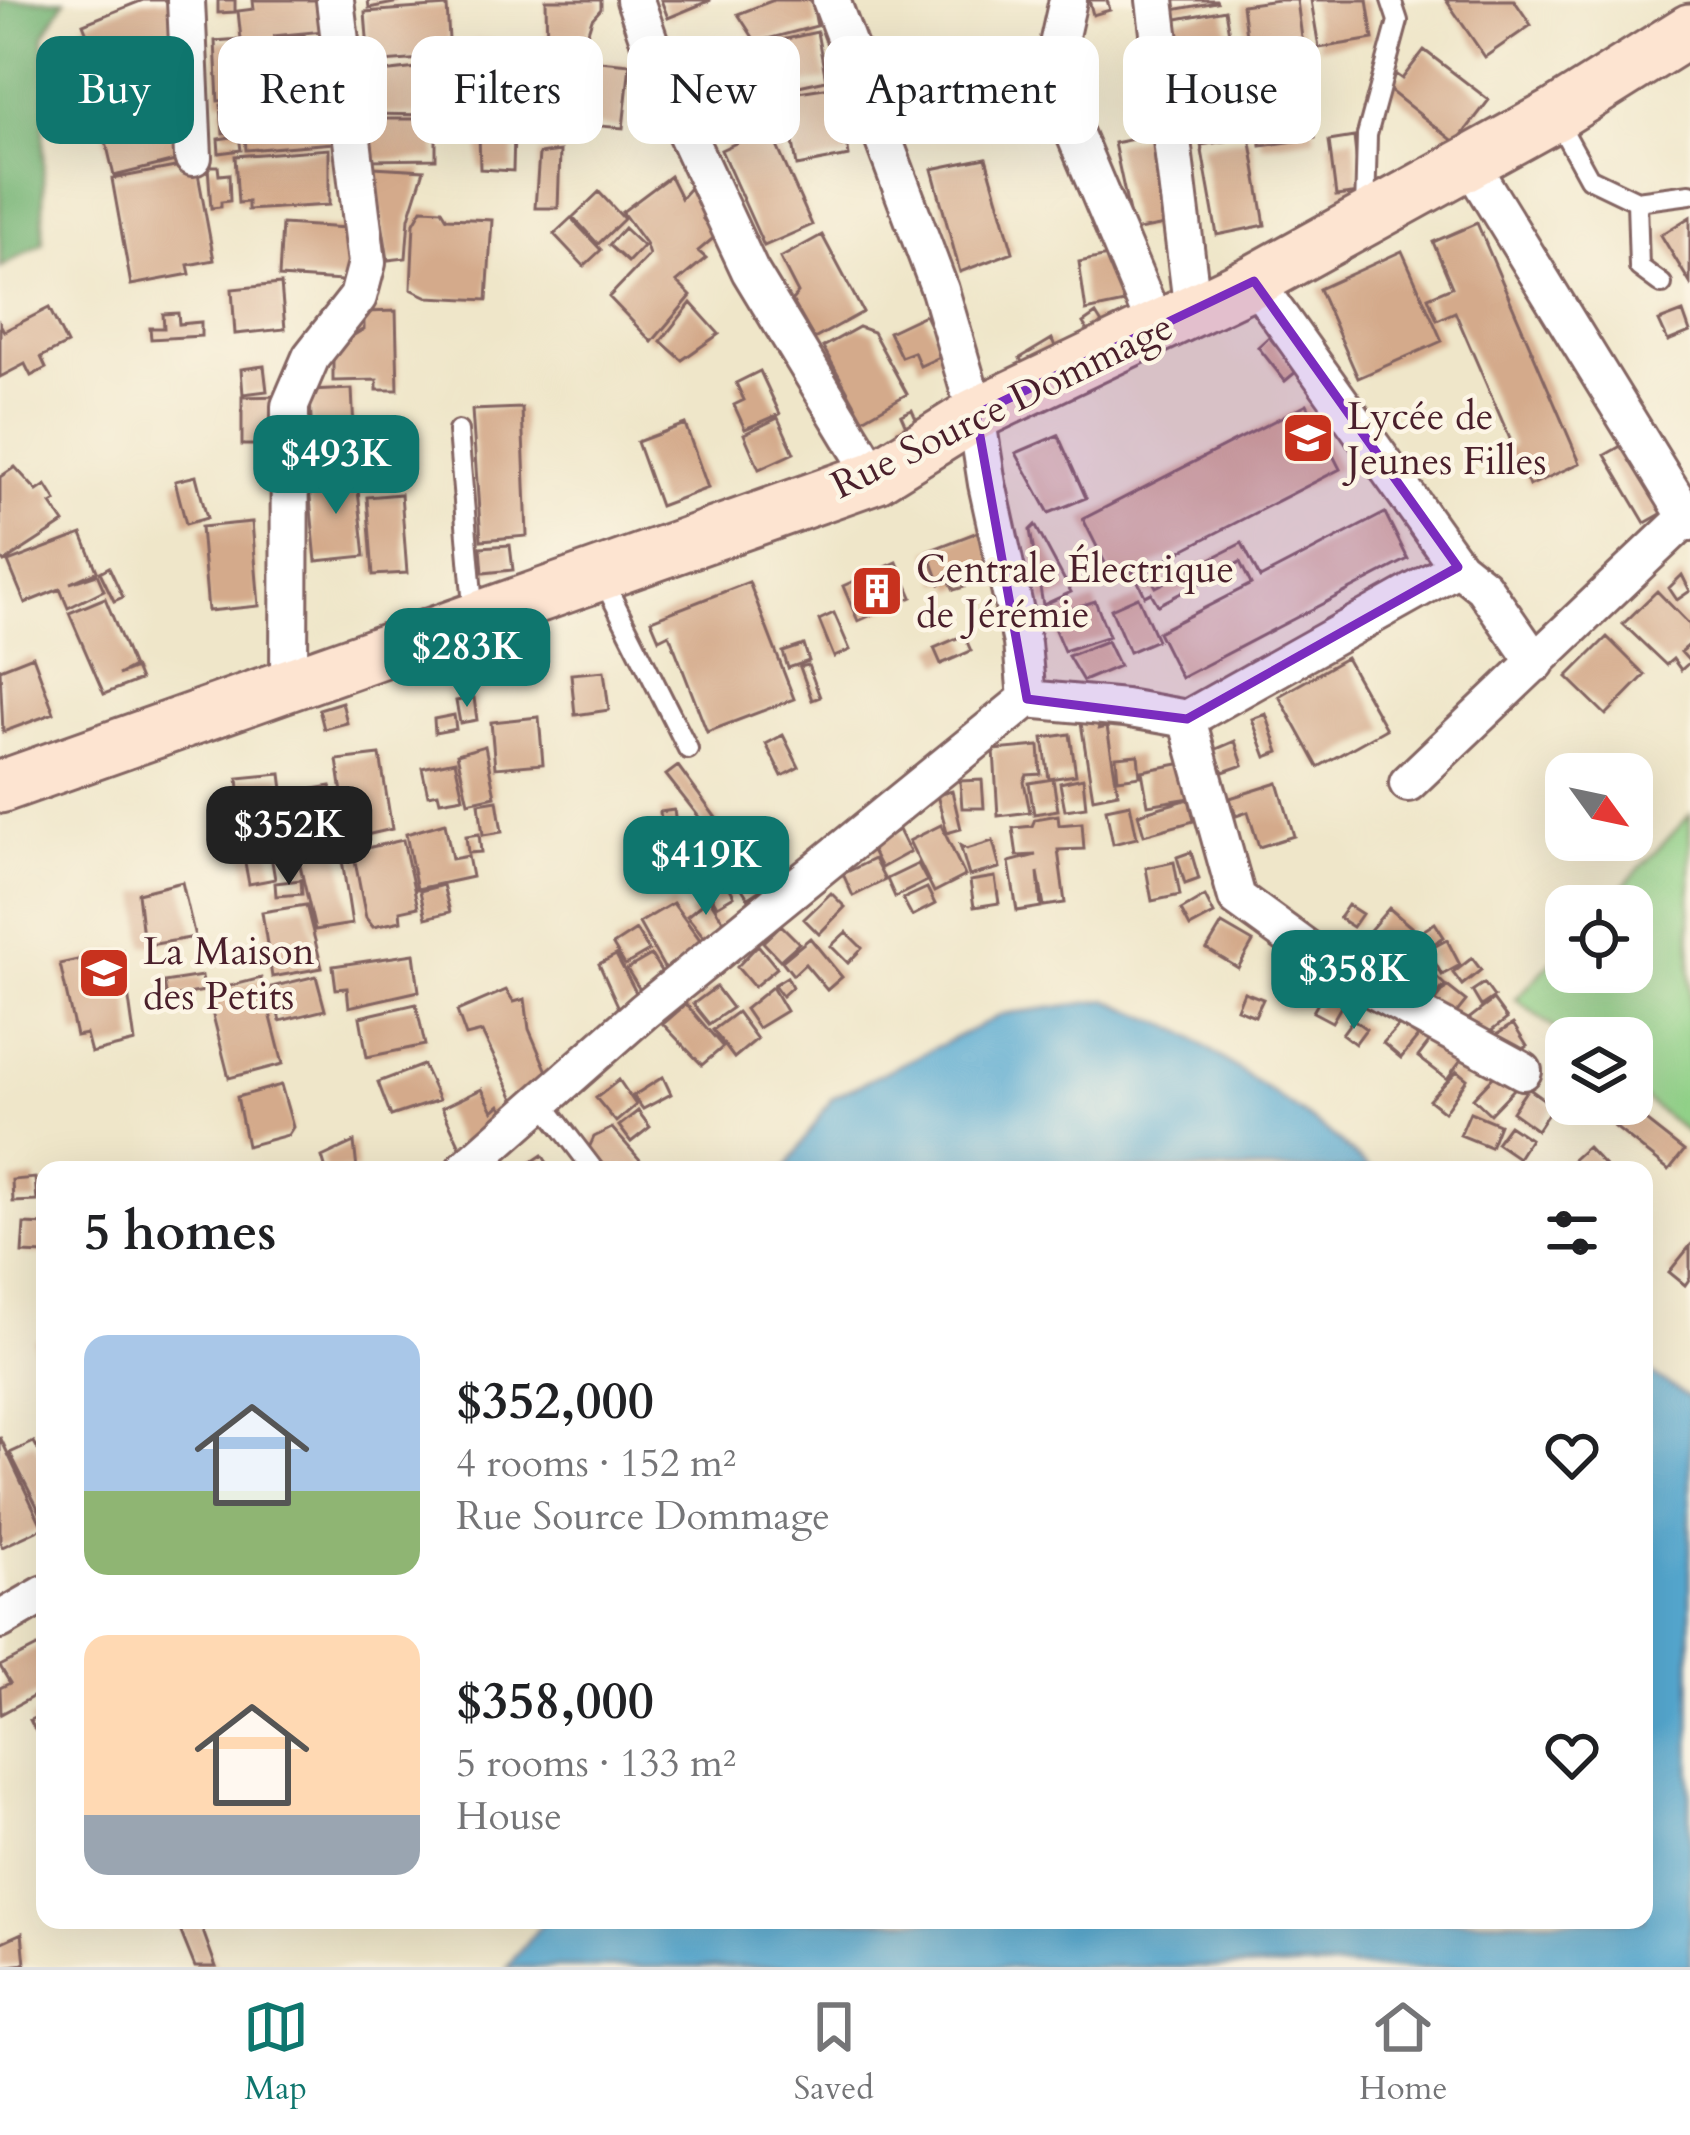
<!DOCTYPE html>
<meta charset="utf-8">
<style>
body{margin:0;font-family:Cardo,serif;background:#f2f2f2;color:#202124;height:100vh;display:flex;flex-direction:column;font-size:45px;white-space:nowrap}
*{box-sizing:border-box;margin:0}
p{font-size:39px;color:#757577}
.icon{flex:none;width:66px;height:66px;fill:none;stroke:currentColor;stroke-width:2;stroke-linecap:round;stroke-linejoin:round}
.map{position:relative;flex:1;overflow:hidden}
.side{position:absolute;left:36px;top:1161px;width:1617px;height:768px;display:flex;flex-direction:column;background:#fff;border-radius:24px;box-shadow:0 12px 48px #0002}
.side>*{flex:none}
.banner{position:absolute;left:36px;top:36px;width:1620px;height:108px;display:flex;gap:24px}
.needle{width:78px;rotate:123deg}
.buttons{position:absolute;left:1545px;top:753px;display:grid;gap:24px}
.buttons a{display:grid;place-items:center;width:108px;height:108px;border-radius:24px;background:#fff;box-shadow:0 12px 48px #0002;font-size:60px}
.price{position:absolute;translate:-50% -102px;padding:0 27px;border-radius:24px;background:#0f766e;color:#fff;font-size:39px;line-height:78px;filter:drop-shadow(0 3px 6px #0008)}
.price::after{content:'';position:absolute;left:50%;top:72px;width:36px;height:27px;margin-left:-18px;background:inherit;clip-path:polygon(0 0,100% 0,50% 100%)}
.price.active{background:#222;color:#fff}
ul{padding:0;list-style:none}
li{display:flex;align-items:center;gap:36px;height:300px;padding:0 48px}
li span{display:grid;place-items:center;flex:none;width:336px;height:240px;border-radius:24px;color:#555}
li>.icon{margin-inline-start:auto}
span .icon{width:144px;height:144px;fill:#fffc;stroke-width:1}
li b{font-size:51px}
h2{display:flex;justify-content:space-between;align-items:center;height:144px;padding:0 48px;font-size:51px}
.tag{padding:0 42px;border-radius:24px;background:#fff;box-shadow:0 12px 48px #0002;font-size:42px;line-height:108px}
.tag.active{background:#0f766e;color:#fff}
.tabs{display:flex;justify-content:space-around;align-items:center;height:168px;border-top:3px solid #e0e0e0;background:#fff;font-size:33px;color:#757577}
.tabs a{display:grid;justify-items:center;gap:6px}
.tabs .active{color:#0f766e}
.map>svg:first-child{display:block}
.green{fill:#92d289;stroke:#6e785a;stroke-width:3}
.forest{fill:#75b475;stroke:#606a50;stroke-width:3}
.water{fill:#55a8d0;stroke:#50647e;stroke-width:3}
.building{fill:#d4aa8b}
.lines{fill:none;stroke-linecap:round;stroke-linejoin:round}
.lane-casing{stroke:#846562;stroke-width:24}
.street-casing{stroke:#846562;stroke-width:42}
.secondary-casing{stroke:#846562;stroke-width:57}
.lane{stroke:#fff;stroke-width:18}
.street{stroke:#fff;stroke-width:36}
.secondary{stroke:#fde4d1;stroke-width:51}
.marked{fill:#7b2cbf;fill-opacity:0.2;stroke:#7b2cbf;stroke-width:9;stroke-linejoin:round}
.labels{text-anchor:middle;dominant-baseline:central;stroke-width:9;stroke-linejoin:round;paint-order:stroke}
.street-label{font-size:39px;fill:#4a1f2b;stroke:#fcf5e5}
.poi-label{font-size:39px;fill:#4a1f2b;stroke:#fcf5e5;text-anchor:start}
</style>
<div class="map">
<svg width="1690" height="1967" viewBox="0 0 1690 1967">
<rect width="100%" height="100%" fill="#fcf5e5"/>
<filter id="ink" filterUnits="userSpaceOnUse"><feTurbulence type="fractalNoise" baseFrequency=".00833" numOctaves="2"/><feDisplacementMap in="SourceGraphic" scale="24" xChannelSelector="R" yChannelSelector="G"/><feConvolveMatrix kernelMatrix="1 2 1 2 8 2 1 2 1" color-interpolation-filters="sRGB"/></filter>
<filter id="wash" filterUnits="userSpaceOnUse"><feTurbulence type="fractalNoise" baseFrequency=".004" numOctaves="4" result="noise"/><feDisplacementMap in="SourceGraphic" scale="48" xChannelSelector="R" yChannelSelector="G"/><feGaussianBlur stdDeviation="2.7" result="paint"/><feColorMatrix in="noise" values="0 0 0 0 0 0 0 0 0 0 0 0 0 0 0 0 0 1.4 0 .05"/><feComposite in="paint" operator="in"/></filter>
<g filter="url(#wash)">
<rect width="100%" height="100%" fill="#efe6c9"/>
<path class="green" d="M1690,815v320l-58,-46v-51h-66l-50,-39 50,-52v25h66v-66h-28z"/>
<path class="forest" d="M0,0h65l-21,35 -1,208 -43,25z"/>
<path class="water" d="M1107,1000l77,32 139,96 49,42h-587l47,-72 172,-84z
M1644,1369l46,29v569h-1183l38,-47h1099z"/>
<g id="blocks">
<path class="building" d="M143,0h28l2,66 -69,29 -8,-22 6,-2 -19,-47z
M218,0h17v12l-17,1z
M253,0h67l4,31 -51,5 31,-1 4,6v15l-10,6 2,34 -82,5 -3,-60 26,-2 -3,-28 16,-2z
M368,0h31v2l-30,6z
M546,0h55v9l-9,10 -8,25 -37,2z
M661,0h50l-43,18z
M774,0h38l5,26 -61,16 -18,-28z
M1089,0h18l3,10 -17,5z
M1171,0h45l1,2 -44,8z
M1278,0h19l18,138 -54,8 -19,-141z
M1311,0h56l6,39 -54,9z
M1446,0h68l17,25 -46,32z
M447,6l3,51 -81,6 -4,-51z
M1225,10l9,53 -53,9 -9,-52z
M817,32l9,48 -50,11 -6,-24 -9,3 -6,-24z
M77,36l20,40 -17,7 -19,-40z
M475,40l34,2 -2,44 -34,-2z
M750,46l17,41 -9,4 10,25 -54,21 -30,-59z
M1424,50l65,50 -33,43 -71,-56 10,-13 7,5z
M548,56l82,8 -7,64 -81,-7z
M435,66l-1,49 -68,-1 -2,-40z
M169,76l8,25 -64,21 66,-15 8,51 -73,18 -12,-51 -3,2 -8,-26z
M831,87l3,16h7l8,53 -52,10 -4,-24h-14l-7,-46z
M1141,93l7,29 -19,5 -4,-31z
M515,94l-2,77 -33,-2 -2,-73z
M330,96l3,47 -87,7 -1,-17 -22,1 -2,-29z
M368,119h68v40l-68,1z
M769,128l43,97 -48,21 -43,-96z
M1153,135l17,89 -37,7 -19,-88z
M239,136l2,14 -22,3 -1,-14z
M1250,137l15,88 -48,10 -16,-90z
M1354,137l6,56 -24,3 -7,-55z
M329,149v56l-81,5v-8l-10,1 -3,-47z
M560,151l-2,57h-23l4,-54z
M986,158l27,94 -53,20 -28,-103z
M196,163l18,97 -26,5 2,9 -59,11 -19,-106z
M208,166h10l1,9 10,-1 1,27 -9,1v5l-10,1z
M373,167l51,3 -15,48 -3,40 -18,2z
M670,176l11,22 9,-10 22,24 -9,7 13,17 -18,15 8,7 -29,24 14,14 -39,46 -43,-45 40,-42 -4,-12 -23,-31z
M599,192l25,27 -26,25 -25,-27z
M422,209l20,1 5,8 45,2 -5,80 -59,-3 -17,-8 3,-66z
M1690,217v66l-29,-48z
M571,218l30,32 -17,16 -30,-32z
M1477,223l103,240 -51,23 -9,-22 -17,8 -8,-19 18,-7 -58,-134 -18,8 -9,-23 24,-10 -19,-45z
M282,224l80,5 -4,53 -79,-5z
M624,228l19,18 -15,16 -19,-17z
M822,235l41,77 -49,27 -22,-39 6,-7 -18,-35z
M1402,251l40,90 -84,37 -39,-89z
M1117,254l7,49 -38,8 -7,-49z
M281,284l4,45 -50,5 -3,-45z
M691,303l28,31 -37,26 -21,-19z
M49,308l18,36 -26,13 5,11 -15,8 -6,-12 -25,13v-53l4,7z
M396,311l2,79h-21v-10l-44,1v-33l31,-19v-17z
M1683,312l7,20 -22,9 -9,-20z
M178,313l1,11 22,-2v14l-50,3 -1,-11h14l-1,-14z
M1096,314l10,16 -14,8 -9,-15z
M925,315l19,40 -24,11 -6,-14 -13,5 -12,-25z
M859,327l14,5 34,62 -44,25 -40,-72z
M1269,337l28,34 -12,10 -27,-34z
M1052,339l6,15 -30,21 -8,-17z
M264,366l3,25 -24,3 -2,-25z
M760,371l20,43 -35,15 -11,-24 10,-5 -8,-17z
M352,389l4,82 -43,2 -3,-82z
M282,396v49h-40v-48z
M1307,404l33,65 -194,100 10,18 86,-44 18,35 125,-65 23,46 -227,119 -23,-46 93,-48 -11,-22 -82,43 -7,-12 -6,3 -12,-25 -19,10 -31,-62z
M522,408l5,128 -46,4 -9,-130z
M912,410l7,16 -11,5 -7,-16z
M778,418l16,35 -35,16 -15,-35z
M685,424l23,64 -48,18 -23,-64z
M1058,435l28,63 -37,15 -33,-60z
M1628,442l40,68 -23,13 -40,-68z
M15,467l22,24 9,-6 10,16 -5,3 13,19 -60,39 -4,-5v-80z
M356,472l9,84 -49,5 -8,-84z
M196,476l11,42 -21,6 -11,-43z
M401,494l6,79 -34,2 -6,-78z
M252,522l7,84 -51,5 -7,-84z
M1035,525l36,67 -28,13 -13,-75z
M983,530l14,41 -22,8 -3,-8 -13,5 5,11 -10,3 -5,-10 -9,4 -12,-33z
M82,534l15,37 -27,12 27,-9 7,16 -36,18 -8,-19 -35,14 -17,-41z
M510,545l3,25 -30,3 -2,-26z
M897,562l15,35 -54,24 -15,-35z
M109,567l14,30 -9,4 -14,-29z
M1682,575l8,16 -13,9 -8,-12z
M749,582l45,117 -87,33 -38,-98 -10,5 -8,-19z
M1657,591l33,34v25l-2,-4 -7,6 9,10 -9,8 -8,-11 -7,6 -43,-41z
M1138,597l19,43 -28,12 -18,-43z
M105,598l28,69 -15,8 17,-7 5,12 -36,14 -35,-81z
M1095,601l14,35 -45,15 -15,-35z
M834,613l16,37 -16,7 -15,-37z
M964,635l7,16 -30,13 -7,-16z
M1607,637l38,38 -39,40 -39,-38z
M1107,641l12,25 -36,15 -15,-25z
M804,645l5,16 -21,7 -5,-16z
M33,656l21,57 -51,19 -3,-63z
M1346,658l40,71 -68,38 -39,-71z
M808,665l12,32 -8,3 -12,-33z
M604,671l5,39 -34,5 -4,-41z
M474,698l3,22 -17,3 -4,-22z
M342,702l5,21 -23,6 -5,-20z
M1266,714l13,38 -13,5 -14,-38z
M454,715l2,14 -21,4 -1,-14z
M539,717l4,47 -48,4 -4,-46z
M1097,721l2,8 8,-2 11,66 -25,5 -12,-75z
M1070,734l6,41 -27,4 -6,-41z
M783,735l16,32 -17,9 -16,-32z
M1235,741l8,24 -20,7 -9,-22z
M485,746l10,50 -27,6 -11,-48z
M1039,746l2,28 -14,1 -3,7 6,30 -32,4 -4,-66z
M380,755l12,74 -43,10 -12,-79z
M1138,755l2,21 -22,3 -2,-22z
M455,761l8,36 -23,4 -2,-8 -10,2 -6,-27z
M1189,762l-3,12 4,24 -42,7 -6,-34z
M678,766l41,56 -10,8 -43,-55z
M281,774l7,55 -45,6 -5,-57z
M1083,778l3,29 -21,3 -5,-27z
M1053,779l5,31 -24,4 -5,-31z
M982,780l2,28h-22l-2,-27z
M1278,783l16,53 -35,11 -11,-35 -12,4 -6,-18z
M331,786l6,40 -28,5 -7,-40z
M952,791l9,38 -14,4 -10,-38z
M1189,799l5,22 -50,14 -6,-21z
M497,800l5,32 -19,3 -4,-32z
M1130,804l7,34 -24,6 -7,-35z
M674,810l9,68 -13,2 -10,-68z
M1058,815l1,10 23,-2 2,26 -26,1 7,53 -21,3 -6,-34 3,35 -24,4 -8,-49 27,-7 -19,1 -4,-28 19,-2 3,-7z
M445,823l7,36 16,-3 4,21 -55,12 -11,-55z
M702,824l8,13 -20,11 -7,-13z
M941,825l24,51 -31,16 -25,-51z
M337,828l15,96 -37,6 -17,-73 16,-3 -3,-21z
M899,830l11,22 -29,16 -12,-23z
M479,834l2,18 -13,1 -2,-17z
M268,838l7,41 -26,5 -8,-42z
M403,840l15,67 -18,4 1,10 -28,6 -7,-9 -13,-67z
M993,841l7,27 -31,8 -9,-31 7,4z
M1191,852l8,27 -14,5 -8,-27z
M874,859l11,21 -32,16 -10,-22z
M1174,862l6,33 -28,6 -6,-33z
M918,864l9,17 -32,16 -8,-18z
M749,868l14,20 -15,10 -13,-20z
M723,875l11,21 -17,10 -12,-22z
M995,877l4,26 -25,4 -4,-26z
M301,880l1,14 -26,2 -1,-13z
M182,882l13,55 -51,9 -6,-53z
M443,885l7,27 -24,6 -6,-27z
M927,888l8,16 -23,12 -9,-17z
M831,893l14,14 -26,27 -15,-15z
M1205,896l9,18 -24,13 -9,-17z
M709,898l15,24 -20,15 -17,-21z
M673,903l31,42 -37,28 -28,-50z
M306,905l16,63 -50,9 -10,-65z
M1348,905l14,9 -9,13 -14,-9z
M1389,908l22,19 -25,29 -22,-19z
M1435,923l9,14 -23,15 -9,-14z
M1222,924l31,18 -15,26 -31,-19z
M781,925l18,18 -19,17 -17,-18z
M636,930l13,21 -24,14 -12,-20z
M846,932l16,16 -14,15 -17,-17z
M810,938l32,39 -15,13 -22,-26 -12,11 -11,-14z
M1447,940l13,25 -18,10 -14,-25z
M1406,941l16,18 -19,17 -16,-18z
M758,945l19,23 -23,19 -17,-20z
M122,950l13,92 -44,11 -5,-19 -10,2 -16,-72z
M414,954l5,37 -70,16 -2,-19 -11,1 -3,-23z
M616,955l23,43 -19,12 -21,-46z
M651,955l13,21 -24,14 -13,-21z
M1472,958l9,12 -19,15 -9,-12z
M1428,969l17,16 -19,21 -17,-16z
M202,976l2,15 -37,7 -3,-16z
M316,976l9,34 -45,11 -9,-34z
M787,977l5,10 -10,9 -8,-11z
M261,978l22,86 -54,14 -22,-86z
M1331,980l19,11 -18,31 -19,-10z
M1484,983l10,14 -13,9 -9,-15z
M1447,986l19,15 -16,20 -19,-14z
M716,987l16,21 -23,16 -16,-20z
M772,987l14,24 -28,17 -13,-19z
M506,990l8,12 11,-3 4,30 23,54 -36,20 -34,-71 -16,4 -9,-25z
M1244,992l19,7 -8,17 -18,-7z
M1493,1000l14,19 -26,20 -15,-18z
M416,1004l9,41 -58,12 -7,-40z
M686,1004l37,43 -21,18 -39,-41z
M737,1012l20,27 -23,19 -21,-28z
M1353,1019l13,10 -11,15 -13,-10z
M1401,1023l17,14 -17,21 -18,-15z
M1513,1024l14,22 -18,11 -13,-22z
M1437,1032l29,21 -19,26 -29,-22z
M423,1065l16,35 -48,16 -13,-34z
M1500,1070l16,17 -26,27 -17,-16z
M1457,1071l10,8 -23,33 -15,-12z
M663,1077l8,17 -28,15 -10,-13z
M619,1080l17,25 -20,17 -20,-24z
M281,1085l12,42 -5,8 -41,11 -10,-49z
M1528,1088l25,18 -16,24 -25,-18z
M482,1089l11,22 7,-6 8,9 -35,23 3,7 -14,7 -20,-43z
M1586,1104h38l60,47 -15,19z
M638,1111l12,16 -19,15 -12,-16z
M1470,1112l29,12 -9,23 -30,-12z
M1509,1125l21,14 -12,19 -22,-15z
M612,1128l37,42h-51l-9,-22 5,-11z
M354,1142l3,28h-31l-4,-13z
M1587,1147l19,20 -36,3 -4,-4z
M542,1155l10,15h-32z
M35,1178l2,23 -24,1 -1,-22z
M24,1224l21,1v29l-23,-1z
M1690,1246v32l-5,7 -16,-13z
M45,1338v66l-7,1 -5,-66z
M0,1437l43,91 -41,19 -2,-4z
M34,1442l11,20v60l-35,-69z
M45,1643v47l-44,24 -1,-26 10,-5 -10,-17z
M45,1713v37l-15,-30z
M176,1920h23l17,47h-21z
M22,1933l3,31 -25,3v-24z"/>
</g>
</g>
<g filter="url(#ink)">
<use href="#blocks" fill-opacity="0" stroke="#846562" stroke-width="3"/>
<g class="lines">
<g class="lane-casing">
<path id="lane" d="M1556,118l33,60 48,23 53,-7
M1637,201l2,66 23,17
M1365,212l2,-77 31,-114 -7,-21
M458,431l16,187
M603,580l85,169
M542,1102l52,68"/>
</g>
<g class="street-casing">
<path id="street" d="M186,0l7,157
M635,0l31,90 84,181 125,206
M1068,0l-23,103 29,29 82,195
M1155,0l38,313
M1469,162l221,360
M1254,281l204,286 25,20 53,76
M289,687l1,-281 21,-49 47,-60 9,-34 -32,-263
M1027,699l98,9 62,11 271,-152
M1187,719l50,179 95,69 191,104
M1408,783l278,-265
M464,1170l180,-159 383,-312 -5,-56 -35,-159 -11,-70 -36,-124 -109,-290
M0,1620l45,-26"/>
</g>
<g class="secondary-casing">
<path id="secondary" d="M0,787l875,-310 101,-63 278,-133 301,-166 135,-85"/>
</g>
<use href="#lane" class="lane"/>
<use href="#street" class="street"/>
<use href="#secondary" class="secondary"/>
</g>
</g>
<path class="marked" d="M1254,281l204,286 -271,152 -160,-20 -51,-285z"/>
<defs>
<g id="school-square" transform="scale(2.7)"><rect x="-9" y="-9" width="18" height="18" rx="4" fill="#c8321e" stroke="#fcf5e5"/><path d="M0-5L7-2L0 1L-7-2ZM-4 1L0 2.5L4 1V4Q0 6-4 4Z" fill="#fff"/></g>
<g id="building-square" transform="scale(2.7)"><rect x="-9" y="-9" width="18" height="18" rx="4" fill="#c8321e" stroke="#fcf5e5"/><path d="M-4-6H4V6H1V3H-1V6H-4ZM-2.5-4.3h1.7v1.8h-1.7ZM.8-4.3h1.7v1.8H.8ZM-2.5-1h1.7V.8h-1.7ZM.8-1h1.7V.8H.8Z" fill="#fff"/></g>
</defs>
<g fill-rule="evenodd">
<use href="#school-square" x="1308" y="438"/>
<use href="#building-square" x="877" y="591"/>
<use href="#school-square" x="104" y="973"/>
</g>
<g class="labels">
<g class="street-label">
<text transform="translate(1002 406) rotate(-26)">Rue Source Dommage</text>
</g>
<g class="poi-label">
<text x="1347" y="416">Lycée de<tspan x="1347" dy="45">Jeunes Filles</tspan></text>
<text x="916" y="569">Centrale Électrique<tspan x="916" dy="45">de Jérémie</tspan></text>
<text x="143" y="951">La Maison<tspan x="143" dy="45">des Petits</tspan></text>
</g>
</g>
</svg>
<div class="buttons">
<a><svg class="needle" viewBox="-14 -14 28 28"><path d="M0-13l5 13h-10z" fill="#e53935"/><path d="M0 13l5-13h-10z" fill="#757577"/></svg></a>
<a><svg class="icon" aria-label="locate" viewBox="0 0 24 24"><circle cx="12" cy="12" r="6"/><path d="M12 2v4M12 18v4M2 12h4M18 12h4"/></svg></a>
<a><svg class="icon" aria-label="layers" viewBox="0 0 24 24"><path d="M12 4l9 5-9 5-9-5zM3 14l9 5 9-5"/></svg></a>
</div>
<b class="price" style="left:336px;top:517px">$493K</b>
<b class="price" style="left:467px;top:710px">$283K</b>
<b class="price active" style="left:289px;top:888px">$352K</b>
<b class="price" style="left:706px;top:918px">$419K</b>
<b class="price" style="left:1354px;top:1032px">$358K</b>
<div class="banner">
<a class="tag active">Buy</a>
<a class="tag">Rent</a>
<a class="tag">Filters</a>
<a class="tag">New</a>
<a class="tag">Apartment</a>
<a class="tag">House</a>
</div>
<section class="side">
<h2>5 homes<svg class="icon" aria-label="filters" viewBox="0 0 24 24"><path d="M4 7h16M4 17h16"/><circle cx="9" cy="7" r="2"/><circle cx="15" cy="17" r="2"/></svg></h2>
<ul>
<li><span style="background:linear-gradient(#a9c7e8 65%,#8fb573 0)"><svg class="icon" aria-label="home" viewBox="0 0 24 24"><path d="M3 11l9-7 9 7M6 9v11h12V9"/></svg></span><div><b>$352,000</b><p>4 rooms · 152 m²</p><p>Rue Source Dommage</p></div><svg class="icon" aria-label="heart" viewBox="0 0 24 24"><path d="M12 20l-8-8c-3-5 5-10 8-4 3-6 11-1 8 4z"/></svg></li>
<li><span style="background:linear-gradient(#ffd9b3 75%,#9aa5b1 0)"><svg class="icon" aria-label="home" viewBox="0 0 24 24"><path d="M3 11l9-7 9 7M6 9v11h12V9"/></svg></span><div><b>$358,000</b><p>5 rooms · 133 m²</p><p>House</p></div><svg class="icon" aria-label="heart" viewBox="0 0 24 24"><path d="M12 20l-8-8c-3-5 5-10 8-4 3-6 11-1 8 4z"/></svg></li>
</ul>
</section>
</div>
<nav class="tabs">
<a class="active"><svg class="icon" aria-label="map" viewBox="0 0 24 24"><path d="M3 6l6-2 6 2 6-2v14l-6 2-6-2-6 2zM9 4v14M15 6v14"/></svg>Map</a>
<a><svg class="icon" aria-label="saved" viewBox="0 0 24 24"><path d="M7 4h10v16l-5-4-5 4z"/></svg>Saved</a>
<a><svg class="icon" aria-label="home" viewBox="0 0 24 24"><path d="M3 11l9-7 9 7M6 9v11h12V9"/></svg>Home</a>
</nav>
